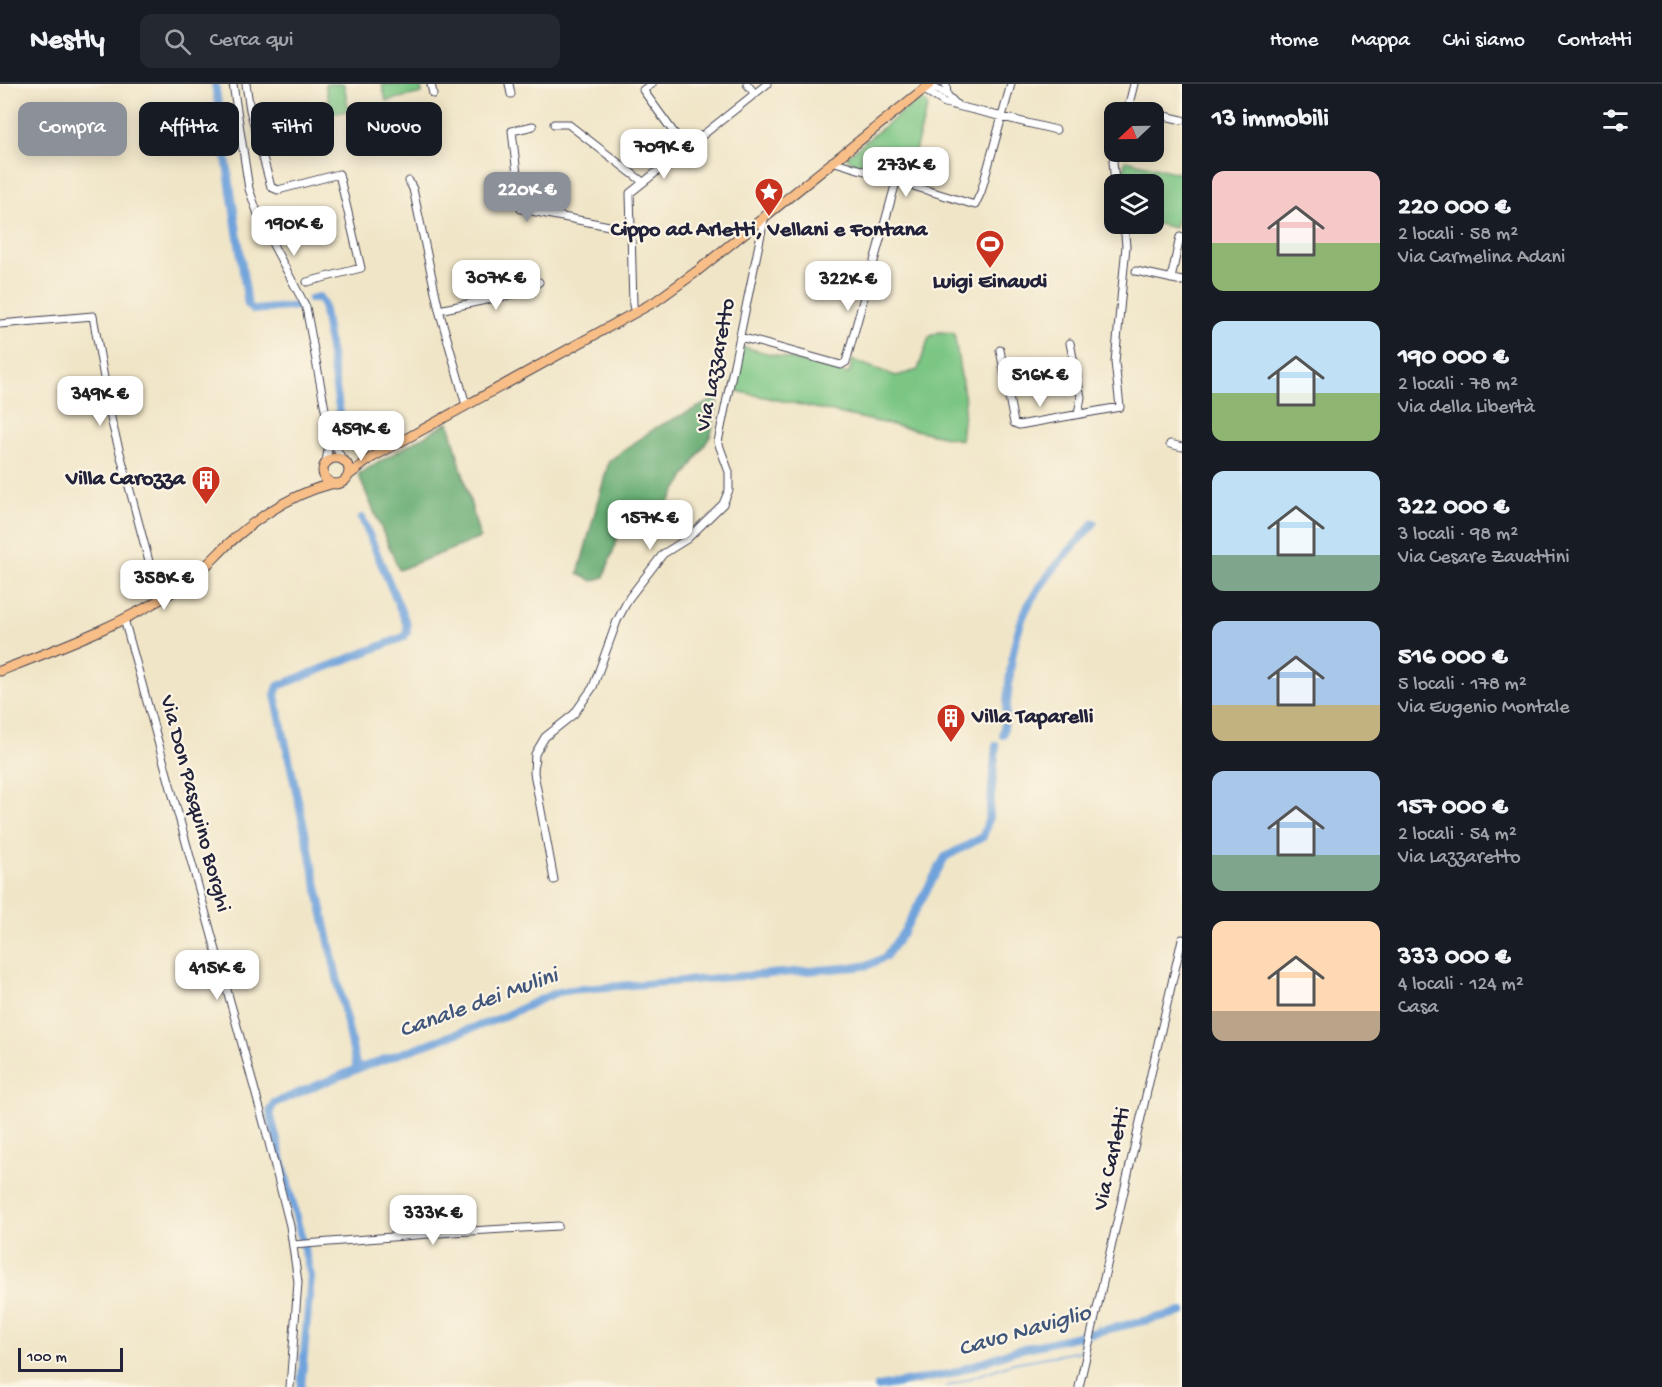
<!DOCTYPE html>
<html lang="it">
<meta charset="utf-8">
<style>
body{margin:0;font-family:"Gochi Hand",sans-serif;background:#242831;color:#f1f3f6;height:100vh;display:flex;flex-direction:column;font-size:22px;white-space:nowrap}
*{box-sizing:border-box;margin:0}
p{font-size:20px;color:#9ea1a6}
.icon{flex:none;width:33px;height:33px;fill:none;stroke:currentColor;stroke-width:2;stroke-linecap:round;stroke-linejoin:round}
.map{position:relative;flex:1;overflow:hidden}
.side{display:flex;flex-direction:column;background:#171b24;width:480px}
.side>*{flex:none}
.top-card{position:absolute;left:18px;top:18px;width:570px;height:54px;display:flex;gap:12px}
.needle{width:39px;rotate:248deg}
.fabs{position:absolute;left:1104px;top:18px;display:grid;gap:12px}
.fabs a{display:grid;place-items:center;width:60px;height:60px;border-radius:12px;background:#171b24;box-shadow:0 3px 15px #0003;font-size:30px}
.scale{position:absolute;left:18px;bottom:15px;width:105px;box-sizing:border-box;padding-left:6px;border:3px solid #22223b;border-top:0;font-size:16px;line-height:21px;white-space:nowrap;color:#22223b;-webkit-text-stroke:4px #fcf5e5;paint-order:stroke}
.price{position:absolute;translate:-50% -51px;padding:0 14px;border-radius:12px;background:#fff;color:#222;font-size:20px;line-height:39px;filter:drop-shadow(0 2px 3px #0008)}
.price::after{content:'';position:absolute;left:50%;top:36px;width:18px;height:14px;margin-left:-9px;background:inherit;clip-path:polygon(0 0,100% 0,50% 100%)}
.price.current{background:#8c9099;color:#fff}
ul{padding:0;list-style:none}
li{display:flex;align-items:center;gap:18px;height:150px;padding:0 30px}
li span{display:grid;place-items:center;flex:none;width:168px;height:120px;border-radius:12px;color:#555}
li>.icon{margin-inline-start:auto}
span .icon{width:72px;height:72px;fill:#fffc;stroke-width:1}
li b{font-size:26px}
h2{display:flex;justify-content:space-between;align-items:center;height:72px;padding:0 30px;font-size:26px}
.chip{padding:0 21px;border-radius:12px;background:#171b24;box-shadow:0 3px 15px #0003;font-size:21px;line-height:54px}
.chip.current{background:#8c9099;color:#fff}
header{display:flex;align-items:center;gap:36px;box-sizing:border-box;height:84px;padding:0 30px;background:#171b24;border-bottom:2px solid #363941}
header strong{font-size:28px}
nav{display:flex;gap:33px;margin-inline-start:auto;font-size:21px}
.search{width:420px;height:54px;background:#242831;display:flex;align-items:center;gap:15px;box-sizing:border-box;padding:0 21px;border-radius:12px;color:#9ea1a6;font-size:22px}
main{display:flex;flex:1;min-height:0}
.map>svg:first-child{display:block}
.green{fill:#7cc684;stroke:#4f7460;stroke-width:1.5}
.forest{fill:#65ab72;stroke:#446656;stroke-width:1.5}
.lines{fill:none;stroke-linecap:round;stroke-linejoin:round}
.stream{stroke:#6fa3db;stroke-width:2}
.canal{stroke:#6fa3db;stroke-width:8}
.minor-casing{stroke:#413f50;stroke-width:9}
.major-casing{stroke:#413f50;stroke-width:11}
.minor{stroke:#fff;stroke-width:7}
.major{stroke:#f7be88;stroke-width:9}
.labels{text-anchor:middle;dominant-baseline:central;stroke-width:4.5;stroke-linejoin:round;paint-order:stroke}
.poi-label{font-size:22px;font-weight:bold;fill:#22223b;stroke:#fcf5e5}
.street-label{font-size:22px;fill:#22223b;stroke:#fcf5e5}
.water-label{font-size:24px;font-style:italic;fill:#41567b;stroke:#fcf5e5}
</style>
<header>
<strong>Nestly</strong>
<div class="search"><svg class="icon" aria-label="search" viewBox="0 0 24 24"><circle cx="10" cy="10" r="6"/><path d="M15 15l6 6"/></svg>Cerca qui</div>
<nav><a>Home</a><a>Mappa</a><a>Chi siamo</a><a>Contatti</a></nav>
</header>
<main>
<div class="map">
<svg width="1182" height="1303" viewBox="0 0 1182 1303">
<rect width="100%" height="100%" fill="#fcf5e5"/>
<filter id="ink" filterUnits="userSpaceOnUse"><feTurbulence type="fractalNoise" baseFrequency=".0167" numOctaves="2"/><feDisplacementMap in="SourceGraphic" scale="12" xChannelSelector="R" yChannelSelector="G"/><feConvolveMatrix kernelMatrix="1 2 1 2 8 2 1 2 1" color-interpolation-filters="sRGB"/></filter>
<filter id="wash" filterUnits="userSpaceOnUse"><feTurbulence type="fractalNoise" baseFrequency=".008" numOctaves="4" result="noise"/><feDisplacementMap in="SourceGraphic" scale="24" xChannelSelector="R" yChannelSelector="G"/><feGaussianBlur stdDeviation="1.35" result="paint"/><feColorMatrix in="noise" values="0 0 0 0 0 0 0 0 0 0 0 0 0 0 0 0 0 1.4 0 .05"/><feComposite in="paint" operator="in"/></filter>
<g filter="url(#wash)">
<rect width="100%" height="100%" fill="#f0e5c7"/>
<path class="green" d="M325,0h19l5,27 -18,3z
M382,0h38l2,9 -36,8z
M924,17l4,4 -20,70 -11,-3 -5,5c-17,-5 -33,-8 -46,-20l64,-51 8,-4z
M1126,76l56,14v26l-7,28 -21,-5v-39h-28l-5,-6z
M939,248l15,1 11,68 -4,39 -229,-50 11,-43 106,27 3,-14 44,16 22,-6 11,-33z"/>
<path class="forest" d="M719,313l-8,38 -53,84 -34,1 -20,57 -11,4 -15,-7 31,-113 48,-34z
M449,338l31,116 -81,32 -41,-96z"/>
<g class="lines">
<path class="stream" d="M1097,1247l1,-6
M946,1303l67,-24 68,-12 -1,-15"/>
<path class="canal" d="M215,0l33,221 5,5 47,-4
M311,215l8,-2 4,7 21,136
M1003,651c7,-44 5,-98 29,-136 17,-28 41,-52 62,-76
M357,985l-82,-374 3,-9 126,-49 3,-5v-7l-45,-107
M301,1303l10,-111 -40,-159 -1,-6 4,-8 83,-34 141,-50 57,-26 15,-3 286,-23 13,-2 16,-8 18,-24 42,-76 38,-20 6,-20 7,-71
M878,1303l72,-13 63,-23 169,-39"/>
</g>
</g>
<g filter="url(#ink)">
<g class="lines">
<g class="minor-casing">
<path id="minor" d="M233,0l16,105 11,31 46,87 24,129 12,23
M246,0l4,26 21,77 7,3 61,-16 22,94 -54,14
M431,0l2,10
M509,0l2,10
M652,0l-9,6 42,58
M747,0l8,10
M946,0l1,11 10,10
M929,1l18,10
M923,5l22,14 111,27
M1127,28l7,-28
M1161,31l21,5
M554,40h14l75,58
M533,42l-21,5 9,78 109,21
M262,68l48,-12
M832,77l143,44 6,-13 30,-108
M409,97l4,8 26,121 27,95
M1115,100l-2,-23 3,-9
M1136,187l46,10
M1171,195l9,-42
M439,226l89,-19 11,-9
M635,229l-2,-8 -3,-112 137,-109
M0,240l93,-8 19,107 47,176
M740,253l101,28 5,-3 50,-180
M1070,259l11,54 -3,17
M1000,266l14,73 5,2 101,-18 -5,-45 11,-116 -2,-22
M1170,360l12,3
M326,378l4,-24
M124,535l141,508 25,99 8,56 -8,105
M554,796l-20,-107 1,-19 10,-17 29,-23 19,-27 24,-66 12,-23 34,-44 24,-15 36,-35 6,-14v-18l-11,-30 47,-227
M293,1161l160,-13 105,-6
M1079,1303l103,-448"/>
</g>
<g class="major-casing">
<path id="major" d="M323 387a13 13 0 1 1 26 0a13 13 0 1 1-26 0Z
M349,391l22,-17 285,-157 40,-29 234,-188
M0,587c62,-24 126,-48 182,-85 16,-11 30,-26 44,-40 29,-27 66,-52 105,-62"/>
</g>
<use href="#minor" class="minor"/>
<use href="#major" class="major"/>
</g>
</g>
<defs>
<g id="sight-pin" transform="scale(1.5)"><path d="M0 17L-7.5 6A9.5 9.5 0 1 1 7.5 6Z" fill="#c8321e" stroke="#fcf5e5"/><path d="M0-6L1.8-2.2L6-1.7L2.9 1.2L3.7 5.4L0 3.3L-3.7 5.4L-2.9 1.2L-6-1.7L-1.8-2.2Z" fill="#fff"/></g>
<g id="stadium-pin" transform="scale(1.5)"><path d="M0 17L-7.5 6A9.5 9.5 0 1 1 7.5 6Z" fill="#c8321e" stroke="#fcf5e5"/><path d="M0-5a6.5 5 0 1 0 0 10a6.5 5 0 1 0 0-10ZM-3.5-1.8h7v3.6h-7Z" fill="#fff"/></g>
<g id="building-pin" transform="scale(1.5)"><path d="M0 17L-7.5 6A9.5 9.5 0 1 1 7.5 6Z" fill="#c8321e" stroke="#fcf5e5"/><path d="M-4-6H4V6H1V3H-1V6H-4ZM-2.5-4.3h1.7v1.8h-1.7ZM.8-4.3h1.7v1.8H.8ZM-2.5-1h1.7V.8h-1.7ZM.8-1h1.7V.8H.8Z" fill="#fff"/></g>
</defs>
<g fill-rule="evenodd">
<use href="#sight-pin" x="769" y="108"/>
<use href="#stadium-pin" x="990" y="160"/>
<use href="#building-pin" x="206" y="396"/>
<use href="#building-pin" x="951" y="634"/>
</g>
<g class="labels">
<g class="poi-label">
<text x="769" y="147">Cippo ad Arletti, Vellani e Fontana</text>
<text x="990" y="199">Luigi Einaudi</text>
<text x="185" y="396" text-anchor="end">Villa Carozza</text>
<text x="972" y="634" text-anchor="start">Villa Taparelli</text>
</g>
<g class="street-label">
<text transform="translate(717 281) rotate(-79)">Via Lazzaretto</text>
<text transform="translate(194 720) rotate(75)">Via Don Pasquino Borghi</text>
<text transform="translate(1113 1075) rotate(-77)">Via Carletti</text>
</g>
<g class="water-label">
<text transform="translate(479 920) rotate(-20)">Canale dei Mulini</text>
<text transform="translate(1025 1248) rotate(-16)">Cavo Naviglio</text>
</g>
</g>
</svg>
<div class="fabs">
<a><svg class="needle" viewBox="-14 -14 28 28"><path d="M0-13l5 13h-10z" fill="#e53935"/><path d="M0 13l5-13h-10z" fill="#9ea1a6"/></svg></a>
<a><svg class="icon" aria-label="layers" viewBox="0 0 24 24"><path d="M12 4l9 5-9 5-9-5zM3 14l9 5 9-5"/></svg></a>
</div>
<div class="scale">100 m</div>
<b class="price" style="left:664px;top:96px">709K €</b>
<b class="price" style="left:906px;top:114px">273K €</b>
<b class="price current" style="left:527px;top:139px">220K €</b>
<b class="price" style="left:294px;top:173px">190K €</b>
<b class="price" style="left:496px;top:227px">307K €</b>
<b class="price" style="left:848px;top:228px">322K €</b>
<b class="price" style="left:1040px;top:324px">516K €</b>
<b class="price" style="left:100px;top:343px">349K €</b>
<b class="price" style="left:361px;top:378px">459K €</b>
<b class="price" style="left:650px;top:467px">157K €</b>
<b class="price" style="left:164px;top:527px">358K €</b>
<b class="price" style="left:217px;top:917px">415K €</b>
<b class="price" style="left:433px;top:1162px">333K €</b>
<div class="top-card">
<a class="chip current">Compra</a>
<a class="chip">Affitta</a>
<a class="chip">Filtri</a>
<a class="chip">Nuovo</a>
</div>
</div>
<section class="side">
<h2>13 immobili<svg class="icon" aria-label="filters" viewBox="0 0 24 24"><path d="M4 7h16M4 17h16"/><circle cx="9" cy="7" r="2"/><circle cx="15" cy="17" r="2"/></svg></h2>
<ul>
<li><span style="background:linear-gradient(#f6c9c9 60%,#8fb573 0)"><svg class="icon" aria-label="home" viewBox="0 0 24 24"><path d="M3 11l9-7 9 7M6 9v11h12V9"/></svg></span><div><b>220 000 €</b><p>2 locali · 58 m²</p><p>Via Carmelina Adani</p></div></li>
<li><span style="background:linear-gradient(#bfe0f5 60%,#8fb573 0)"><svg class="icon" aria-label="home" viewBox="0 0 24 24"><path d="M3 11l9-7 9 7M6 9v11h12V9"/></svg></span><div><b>190 000 €</b><p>2 locali · 78 m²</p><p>Via della Libertà</p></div></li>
<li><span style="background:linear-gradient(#bfe0f5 70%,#7fa58c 0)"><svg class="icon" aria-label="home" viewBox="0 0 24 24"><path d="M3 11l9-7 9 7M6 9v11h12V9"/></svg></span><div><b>322 000 €</b><p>3 locali · 98 m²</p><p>Via Cesare Zavattini</p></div></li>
<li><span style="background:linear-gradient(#a9c7e8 70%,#c2b280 0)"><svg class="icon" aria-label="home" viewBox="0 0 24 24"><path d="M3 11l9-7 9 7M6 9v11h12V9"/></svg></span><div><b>516 000 €</b><p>5 locali · 178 m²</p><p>Via Eugenio Montale</p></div></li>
<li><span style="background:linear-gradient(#a9c7e8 70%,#7fa58c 0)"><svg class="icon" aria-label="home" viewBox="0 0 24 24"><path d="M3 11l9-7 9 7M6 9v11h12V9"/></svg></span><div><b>157 000 €</b><p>2 locali · 54 m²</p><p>Via Lazzaretto</p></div></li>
<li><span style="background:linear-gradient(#ffd9b3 75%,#b9a48a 0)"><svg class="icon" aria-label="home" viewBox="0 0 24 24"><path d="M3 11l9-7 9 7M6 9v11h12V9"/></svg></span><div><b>333 000 €</b><p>4 locali · 124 m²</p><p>Casa</p></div></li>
</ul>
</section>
</main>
